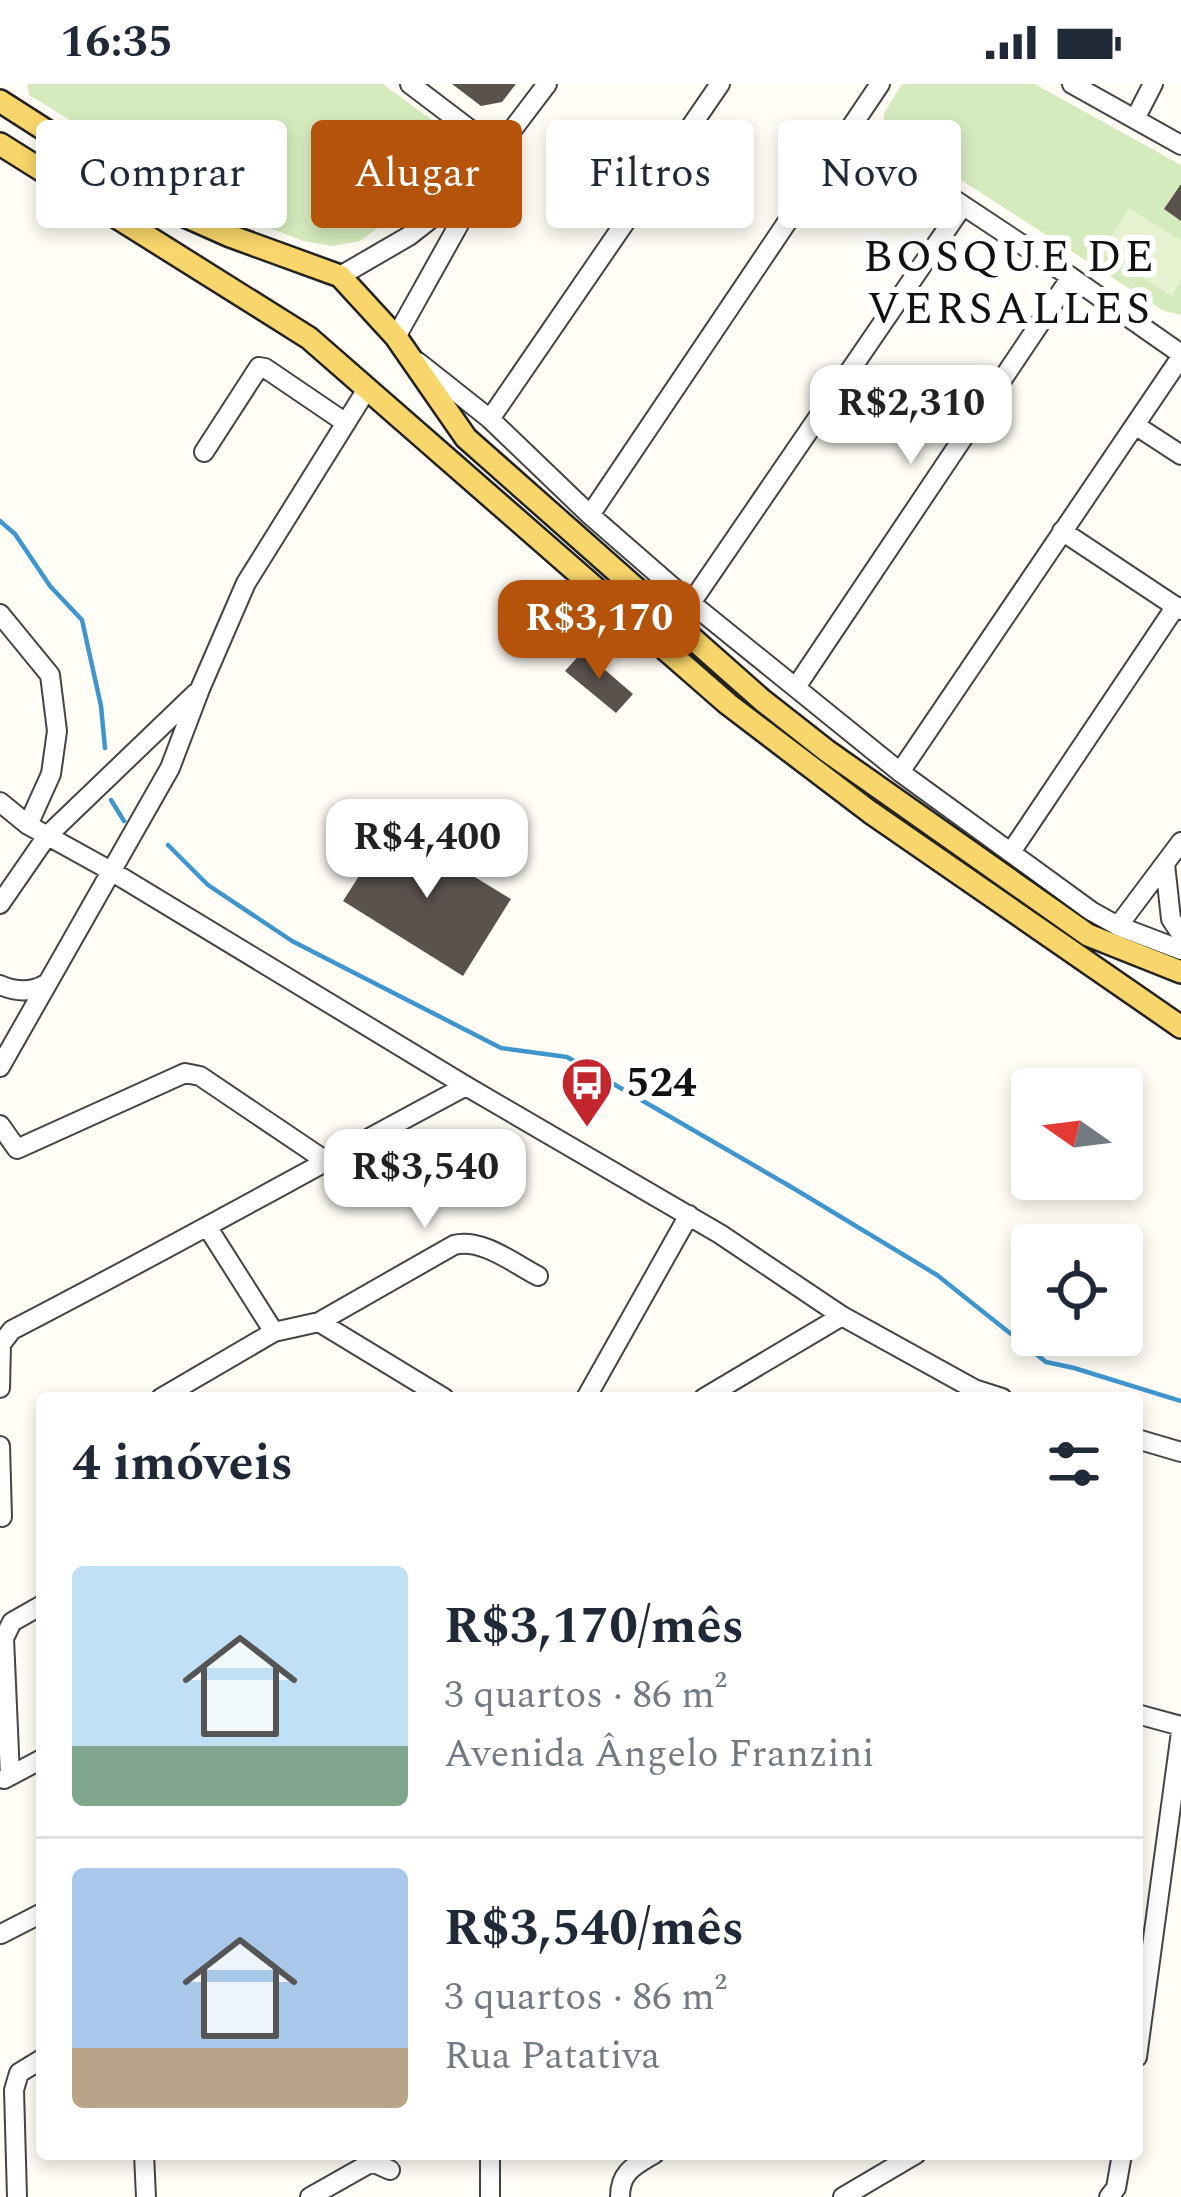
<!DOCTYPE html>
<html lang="pt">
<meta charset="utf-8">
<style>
body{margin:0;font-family:Spectral,serif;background:#f2f2f3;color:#1f2937;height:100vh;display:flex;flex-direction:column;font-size:45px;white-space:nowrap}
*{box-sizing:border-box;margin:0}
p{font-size:39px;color:#747a83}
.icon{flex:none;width:66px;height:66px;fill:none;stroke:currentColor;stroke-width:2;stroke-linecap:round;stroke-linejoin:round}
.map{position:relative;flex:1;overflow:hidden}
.panel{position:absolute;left:36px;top:1308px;width:1107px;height:768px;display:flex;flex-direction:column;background:#fff;border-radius:12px;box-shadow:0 6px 18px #0003}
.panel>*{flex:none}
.top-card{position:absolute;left:36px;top:36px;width:1110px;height:108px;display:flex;gap:24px}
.needle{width:78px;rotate:284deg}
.fabs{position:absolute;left:1011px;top:984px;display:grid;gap:24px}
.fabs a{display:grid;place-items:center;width:132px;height:132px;border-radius:12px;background:#fff;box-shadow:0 6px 18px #0003;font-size:60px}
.price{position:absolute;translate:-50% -102px;padding:0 27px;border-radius:24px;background:#fff;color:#222;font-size:39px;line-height:78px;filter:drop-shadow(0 3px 6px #0008)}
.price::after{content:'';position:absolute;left:50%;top:72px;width:36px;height:27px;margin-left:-18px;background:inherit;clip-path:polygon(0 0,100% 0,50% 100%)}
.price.selected{background:#b45309;color:#fff}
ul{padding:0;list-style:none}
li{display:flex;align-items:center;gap:36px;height:300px;padding:0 36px}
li+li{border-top:3px solid #e0e1e3}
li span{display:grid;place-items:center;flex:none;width:336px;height:240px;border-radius:12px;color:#555}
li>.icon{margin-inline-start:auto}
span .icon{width:144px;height:144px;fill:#fffc;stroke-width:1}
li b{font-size:51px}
h2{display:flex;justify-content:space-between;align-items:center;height:144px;padding:0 36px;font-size:51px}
.pill{padding:0 42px;border-radius:12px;background:#fff;box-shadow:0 6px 18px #0003;font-size:42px;line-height:108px}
.pill.selected{background:#b45309;color:#fff}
.status{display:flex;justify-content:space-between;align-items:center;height:84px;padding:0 60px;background:#fff;direction:ltr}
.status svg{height:33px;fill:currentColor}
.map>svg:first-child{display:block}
.green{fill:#d5ebbd}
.pitch{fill:#e6f2cf}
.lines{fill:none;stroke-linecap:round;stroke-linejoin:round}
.stream{stroke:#3f96cf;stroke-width:4.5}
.building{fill:#5a524d}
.minor-casing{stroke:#444;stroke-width:22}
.major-casing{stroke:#222;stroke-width:26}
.minor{stroke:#fff;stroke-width:18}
.major{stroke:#f9d66b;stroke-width:21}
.labels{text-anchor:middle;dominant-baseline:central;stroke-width:12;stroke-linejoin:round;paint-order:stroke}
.poi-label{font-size:42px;font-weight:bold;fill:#111;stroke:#fff;text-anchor:start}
.neighbourhood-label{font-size:45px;letter-spacing:3px;fill:#111;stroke:#fff}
</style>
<div class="status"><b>16:35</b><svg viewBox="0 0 49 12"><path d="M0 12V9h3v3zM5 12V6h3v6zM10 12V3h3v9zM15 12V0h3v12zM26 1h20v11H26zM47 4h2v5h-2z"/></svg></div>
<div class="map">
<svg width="1181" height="2113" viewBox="0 0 1181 2113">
<rect width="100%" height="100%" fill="#fffdf5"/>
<path class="green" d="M27,0h356l49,36 6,29 -10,22 -49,56 -19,14 -28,5 -29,-5 -97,-38 -177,-108z
M902,0h133l146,81v150l-17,-4 -268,-173 -12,-13v-12z"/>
<path class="pitch" d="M1129,124l52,32v41l-9,15 -71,-43z"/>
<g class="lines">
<path class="stream" d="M0,437l15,13 35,52 32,34 19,86 4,42
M111,716l13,21
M168,761l40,40 84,56 209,107 66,9 226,131 144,87 109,87 28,6 107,33"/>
</g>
<path class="building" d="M452,0h64l-14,18 -21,4z
M1181,100v37l-17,-12z
M583,567l50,43 -17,19 -51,-42z
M391,742l120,73 -48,77 -120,-75z"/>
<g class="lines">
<g class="minor-casing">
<path id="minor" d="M410,0l87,66
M1072,0l109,61
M1135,35l18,-35
M849,46l222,147 110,77
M340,192l69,-40 70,-55
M396,253l91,-163 10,-24 50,-66
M418,278l72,57 100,96 101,88 209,169 191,139 27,15 63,24
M490,335l230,-335
M1135,341l46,30
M204,368l55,-85 6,1 81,55
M590,431l290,-431
M1062,447l119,79
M691,519l271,-396
M0,530l50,61 7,56 -6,43 -23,51
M796,603l275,-410
M900,688l281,-415
M0,718l28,23 83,46 355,215 254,148 122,82 132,73 28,9
M1011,768l165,-246
M1165,780l6,55 10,15
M0,820l47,-68 149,-143
M1118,842l63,-84
M0,901c16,7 31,8 46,-1
M0,983l170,-299 30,-79 46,-106 121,-194
M0,1041l17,24 168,-76 15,3 126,85
M208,1144l66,104
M319,1238l125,76
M0,1304l1,-44 11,-14c153,-79 302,-163 454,-244
M161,1314l113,-66 45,-10 135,-77c28,-7 59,18 84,31
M586,1314l103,-183
M704,1314l138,-82
M1137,1355l44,13
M0,1362l2,71
M1137,1630l44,12
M10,1692l-6,-138 8,-16 30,-17
M4,1695l38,-20
M1,1850l41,-21
M1137,1973l44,-325
M144,2070l2,43
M490,2070v43
M17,2113l-3,-107 5,-17 23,-14
M310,2113l62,-35 18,8
M620,2113c0,-25 14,-31 34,-43
M843,2113l73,-43
M1109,2113l7,-9 6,-34"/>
</g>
<g class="major-casing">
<path id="major" d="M0,17l167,107 63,28 110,40 56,61 70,101 296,262 65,51 261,184 93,37
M0,60l309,194 419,366 142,108 311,215"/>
</g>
<use href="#minor" class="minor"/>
<use href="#major" class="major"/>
</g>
<defs>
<g id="bus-pin" transform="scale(2.7)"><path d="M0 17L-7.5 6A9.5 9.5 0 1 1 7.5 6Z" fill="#c4262e" stroke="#fff"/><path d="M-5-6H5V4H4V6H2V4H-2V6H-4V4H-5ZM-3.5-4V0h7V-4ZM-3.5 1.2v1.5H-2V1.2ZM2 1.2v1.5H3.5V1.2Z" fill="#fff"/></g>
</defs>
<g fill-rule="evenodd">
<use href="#bus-pin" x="587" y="999"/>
</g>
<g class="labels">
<g class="poi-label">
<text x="626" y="999">524</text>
</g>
<g class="neighbourhood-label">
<text x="1010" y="173">BOSQUE DE<tspan x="1010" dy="52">VERSALLES</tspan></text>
</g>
</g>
</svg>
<div class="fabs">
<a><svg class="needle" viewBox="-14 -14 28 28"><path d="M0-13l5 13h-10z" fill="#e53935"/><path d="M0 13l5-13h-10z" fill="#747a83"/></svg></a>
<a><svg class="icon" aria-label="locate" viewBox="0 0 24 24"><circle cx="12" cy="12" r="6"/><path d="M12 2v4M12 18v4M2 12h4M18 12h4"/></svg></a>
</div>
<b class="price" style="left:911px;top:383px">R$2,310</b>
<b class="price selected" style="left:599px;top:598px">R$3,170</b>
<b class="price" style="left:427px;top:817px">R$4,400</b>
<b class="price" style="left:425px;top:1147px">R$3,540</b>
<div class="top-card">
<a class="pill">Comprar</a>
<a class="pill selected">Alugar</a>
<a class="pill">Filtros</a>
<a class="pill">Novo</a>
</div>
<section class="panel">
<h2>4 imóveis<svg class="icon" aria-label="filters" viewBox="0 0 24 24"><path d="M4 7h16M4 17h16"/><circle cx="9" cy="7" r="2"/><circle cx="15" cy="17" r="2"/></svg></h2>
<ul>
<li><span style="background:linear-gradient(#bfe0f5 75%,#7fa58c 0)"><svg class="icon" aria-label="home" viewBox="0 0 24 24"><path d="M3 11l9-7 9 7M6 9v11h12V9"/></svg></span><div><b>R$3,170/mês</b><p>3 quartos · 86 m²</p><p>Avenida Ângelo Franzini</p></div></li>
<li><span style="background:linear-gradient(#a9c7e8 75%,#b9a48a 0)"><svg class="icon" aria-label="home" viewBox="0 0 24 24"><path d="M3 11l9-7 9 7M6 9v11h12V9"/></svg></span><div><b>R$3,540/mês</b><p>3 quartos · 86 m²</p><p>Rua Patativa</p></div></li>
</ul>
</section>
</div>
